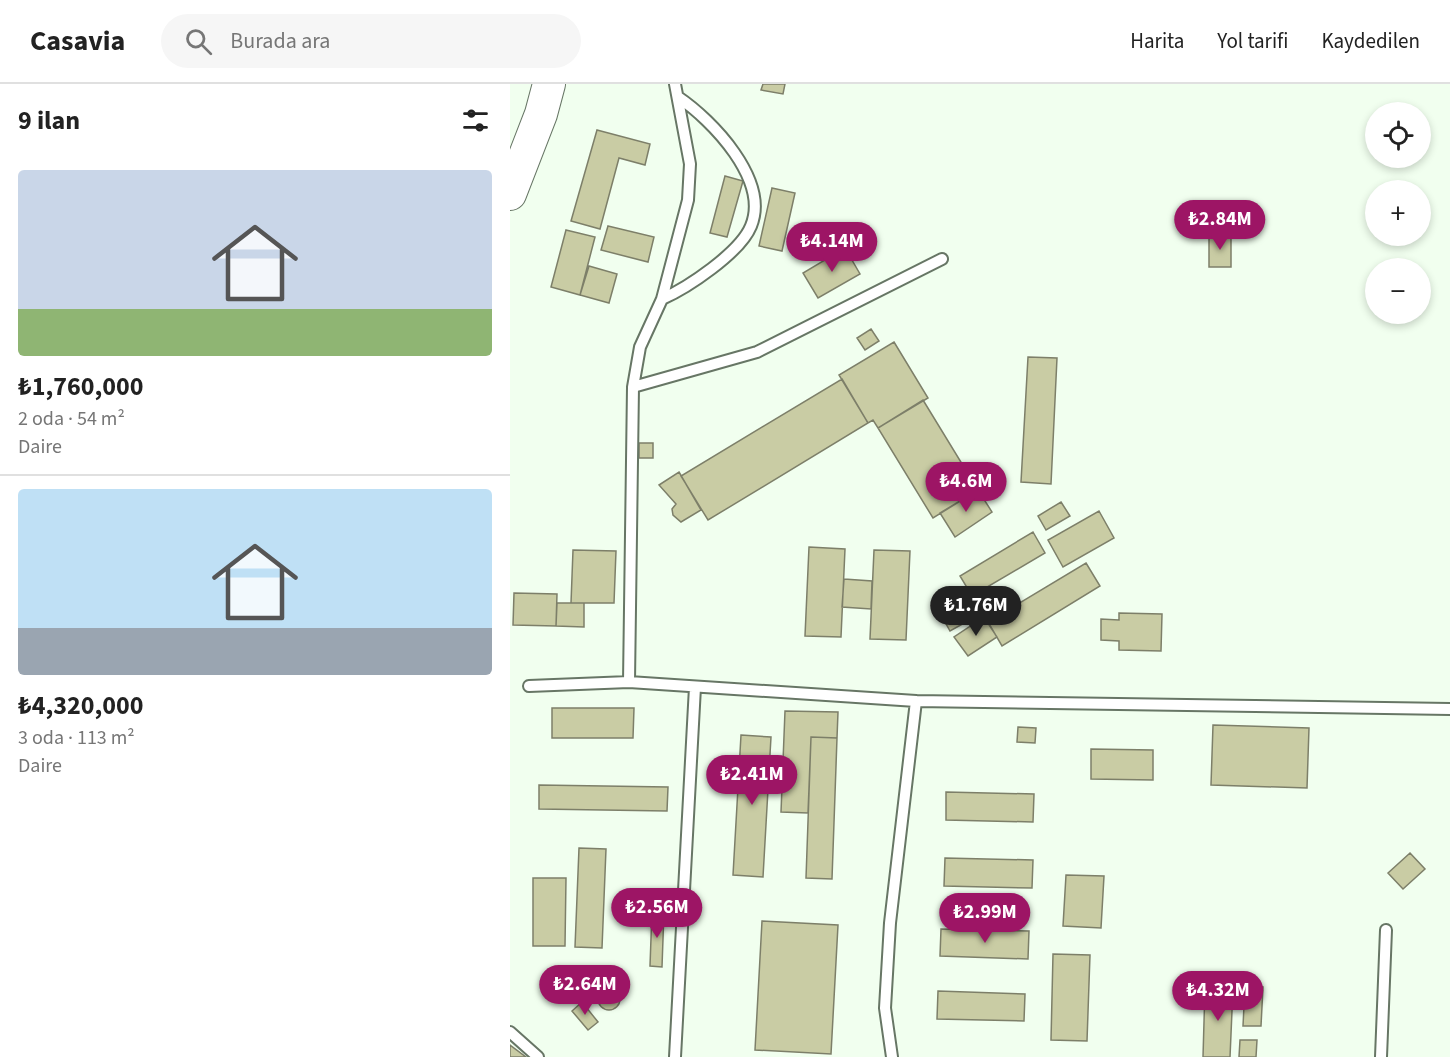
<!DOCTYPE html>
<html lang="tr">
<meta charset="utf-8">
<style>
body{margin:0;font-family:"Source Sans 3",sans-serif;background:#f6f6f6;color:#222;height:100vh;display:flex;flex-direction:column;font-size:22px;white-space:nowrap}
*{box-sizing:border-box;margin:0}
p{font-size:20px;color:#767676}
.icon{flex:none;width:33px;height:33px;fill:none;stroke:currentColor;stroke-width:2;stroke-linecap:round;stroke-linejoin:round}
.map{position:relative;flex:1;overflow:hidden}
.drawer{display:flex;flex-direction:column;background:#fff;width:510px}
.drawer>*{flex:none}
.controls{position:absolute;left:855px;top:18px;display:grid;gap:12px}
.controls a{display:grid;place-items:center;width:66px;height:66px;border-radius:50%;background:#fff;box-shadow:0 3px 9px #0003;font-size:30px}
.price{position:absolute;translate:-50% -51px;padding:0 14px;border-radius:21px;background:#9d1565;color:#fff;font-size:20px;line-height:39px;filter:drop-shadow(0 2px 3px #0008)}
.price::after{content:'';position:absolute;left:50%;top:36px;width:18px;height:14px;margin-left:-9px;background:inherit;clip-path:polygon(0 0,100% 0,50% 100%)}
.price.on{background:#222;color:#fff}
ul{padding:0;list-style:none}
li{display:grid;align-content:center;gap:12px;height:318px;padding:0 18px}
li+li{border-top:2px solid #e0e0e0}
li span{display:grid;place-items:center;height:186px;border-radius:6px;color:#555}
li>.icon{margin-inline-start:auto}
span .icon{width:108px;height:108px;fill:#fffc;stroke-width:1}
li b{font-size:26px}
h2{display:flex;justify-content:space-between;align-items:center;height:72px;padding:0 18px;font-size:26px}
header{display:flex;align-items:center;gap:36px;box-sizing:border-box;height:84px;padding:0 30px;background:#fff;border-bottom:2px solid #e0e0e0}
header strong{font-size:28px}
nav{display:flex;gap:33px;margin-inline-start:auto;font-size:21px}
.search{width:420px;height:54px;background:#f6f6f6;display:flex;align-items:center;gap:15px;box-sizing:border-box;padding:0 21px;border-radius:33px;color:#767676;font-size:22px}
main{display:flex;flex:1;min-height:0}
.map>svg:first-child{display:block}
.building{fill:#c9cca4;stroke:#7d7f69;stroke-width:1.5}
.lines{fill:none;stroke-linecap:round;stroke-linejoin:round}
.lane-casing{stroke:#677665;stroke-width:14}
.secondary-casing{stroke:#677665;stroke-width:34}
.lane{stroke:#fff;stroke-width:10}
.secondary{stroke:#fff;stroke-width:32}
</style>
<header>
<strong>Casavia</strong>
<div class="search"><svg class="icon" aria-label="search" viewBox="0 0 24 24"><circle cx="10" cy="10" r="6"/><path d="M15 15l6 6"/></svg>Burada ara</div>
<nav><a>Harita</a><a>Yol tarifi</a><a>Kaydedilen</a></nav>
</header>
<main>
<section class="drawer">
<h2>9 ilan<svg class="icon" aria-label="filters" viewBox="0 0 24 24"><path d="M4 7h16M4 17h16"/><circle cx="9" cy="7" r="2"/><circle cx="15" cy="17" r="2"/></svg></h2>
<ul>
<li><span style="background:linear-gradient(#c9d6e8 75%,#8fb573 0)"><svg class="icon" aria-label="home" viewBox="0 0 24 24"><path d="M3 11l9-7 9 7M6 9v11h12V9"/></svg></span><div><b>₺1,760,000</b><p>2 oda · 54 m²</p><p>Daire</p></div></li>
<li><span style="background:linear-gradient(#bfe0f5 75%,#9aa5b1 0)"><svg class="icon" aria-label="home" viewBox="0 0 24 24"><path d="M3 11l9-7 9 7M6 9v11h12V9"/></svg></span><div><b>₺4,320,000</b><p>3 oda · 113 m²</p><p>Daire</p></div></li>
</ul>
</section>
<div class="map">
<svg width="940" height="973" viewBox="0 0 940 973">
<rect width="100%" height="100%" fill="#f1ffef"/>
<path class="building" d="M253,0h22l-2,10 -22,-4z
M87,46l53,14 -5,21 -26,-7 -19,71 -29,-8z
M215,92l18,5 -16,56 -17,-4z
M262,104l23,5 -13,58 -23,-5z
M98,142l46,11 -6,25 -47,-12z
M56,146l29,7 -15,58 -29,-8z
M699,151h22v32h-22z
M335,164l15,26 -42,24 -15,-25z
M79,182l28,8 -8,29 -29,-8z
M361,245l8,12 -14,9 -8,-12z
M384,258l34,56 -50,30 -5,-8 -5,3 -29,-48z
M518,273l29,1 -6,126 -30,-2z
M332,295l26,44 -160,97 -27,-44z
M413,316l55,90 -45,28 -55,-90z
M129,359h14v15h-14z
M169,388l22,38 -20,12 -8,-7 -1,-6 4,-5 -17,-19z
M468,406l14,22 -37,25 -15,-24z
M551,418l9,14 -24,14 -8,-14z
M589,427l15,27 -51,29 -15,-27z
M523,448l12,21 -73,43 -12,-20z
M299,463l36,2 -4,88 -36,-1z
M63,466l43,1 -2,52h-43z
M364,466l36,1 -4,89 -36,-1z
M576,479l14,23 -98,60 -14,-24z
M334,495l28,2 -1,28 -29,-2z
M451,505l16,27 -27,15 -15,-27z
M4,509l43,1 -1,32 -43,-1z
M47,519h27v24l-28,-1z
M609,529l43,1 -1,37 -42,-1v-9l-18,-1v-21l18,1z
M474,533l13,20 -29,19 -14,-19z
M42,624h82l-1,30h-81z
M275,627l53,1 -1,26 -26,-1 -3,76 -27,-1z
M703,641l96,3 -2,60 -96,-3z
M508,643l18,1 -1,15 -18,-1z
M231,651l30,2 -8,140 -30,-2z
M301,653l26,1 -5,141 -26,-1z
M581,665l62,1v30l-62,-1z
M29,701l129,2 -1,24 -128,-2z
M436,708l88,2 -1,28 -87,-2z
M69,764l27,1 -4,99 -27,-1z
M900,769l15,16 -22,20 -15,-16z
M435,774l88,2 -1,28 -88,-2z
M556,791l38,1 -3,52 -38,-2z
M23,794h33l-1,68h-32z
M142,827h12l-2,56 -12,-1z
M252,837l76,4 -7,129 -76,-4z
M431,845l88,2 -1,28 -88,-3z
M543,870l37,1 -3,86 -36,-1z
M735,902l18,1 -2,39h-18z
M695,903l28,1 -3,69h-27z
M88 915a11 11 0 1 1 22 0a11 11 0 1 1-22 0Z
M428,907l87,3 -1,27 -87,-2z
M72,918l16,20 -10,8 -16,-19z
M730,956h17l-1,17h-17z
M0,961l16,12h-16z"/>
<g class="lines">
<g class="lane-casing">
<path id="lane" d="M152,215c25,-11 78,-46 89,-73 19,-46 -39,-106 -73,-129
M123,303l124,-35 185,-93
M119,598l4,-295 7,-40 22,-48 26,-99 2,-36 -15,-80
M19,602l100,-4 287,19 534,8
M0,948l28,25
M165,973l20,-370
M382,973l-7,-49 5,-85 26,-222
M871,973l5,-127"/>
</g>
<g class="secondary-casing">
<path id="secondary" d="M0,110l31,-80 8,-30"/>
</g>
<use href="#lane" class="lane"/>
<use href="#secondary" class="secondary"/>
</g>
</svg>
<div class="controls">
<a><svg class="icon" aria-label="locate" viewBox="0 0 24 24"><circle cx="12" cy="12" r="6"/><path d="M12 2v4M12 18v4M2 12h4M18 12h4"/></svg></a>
<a>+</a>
<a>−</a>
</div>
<b class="price" style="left:710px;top:167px">₺2.84M</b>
<b class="price" style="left:322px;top:189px">₺4.14M</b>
<b class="price" style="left:456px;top:429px">₺4.6M</b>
<b class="price on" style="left:466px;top:553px">₺1.76M</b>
<b class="price" style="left:242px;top:722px">₺2.41M</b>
<b class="price" style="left:147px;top:855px">₺2.56M</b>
<b class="price" style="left:475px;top:860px">₺2.99M</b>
<b class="price" style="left:75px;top:932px">₺2.64M</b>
<b class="price" style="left:708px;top:938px">₺4.32M</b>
</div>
</main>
